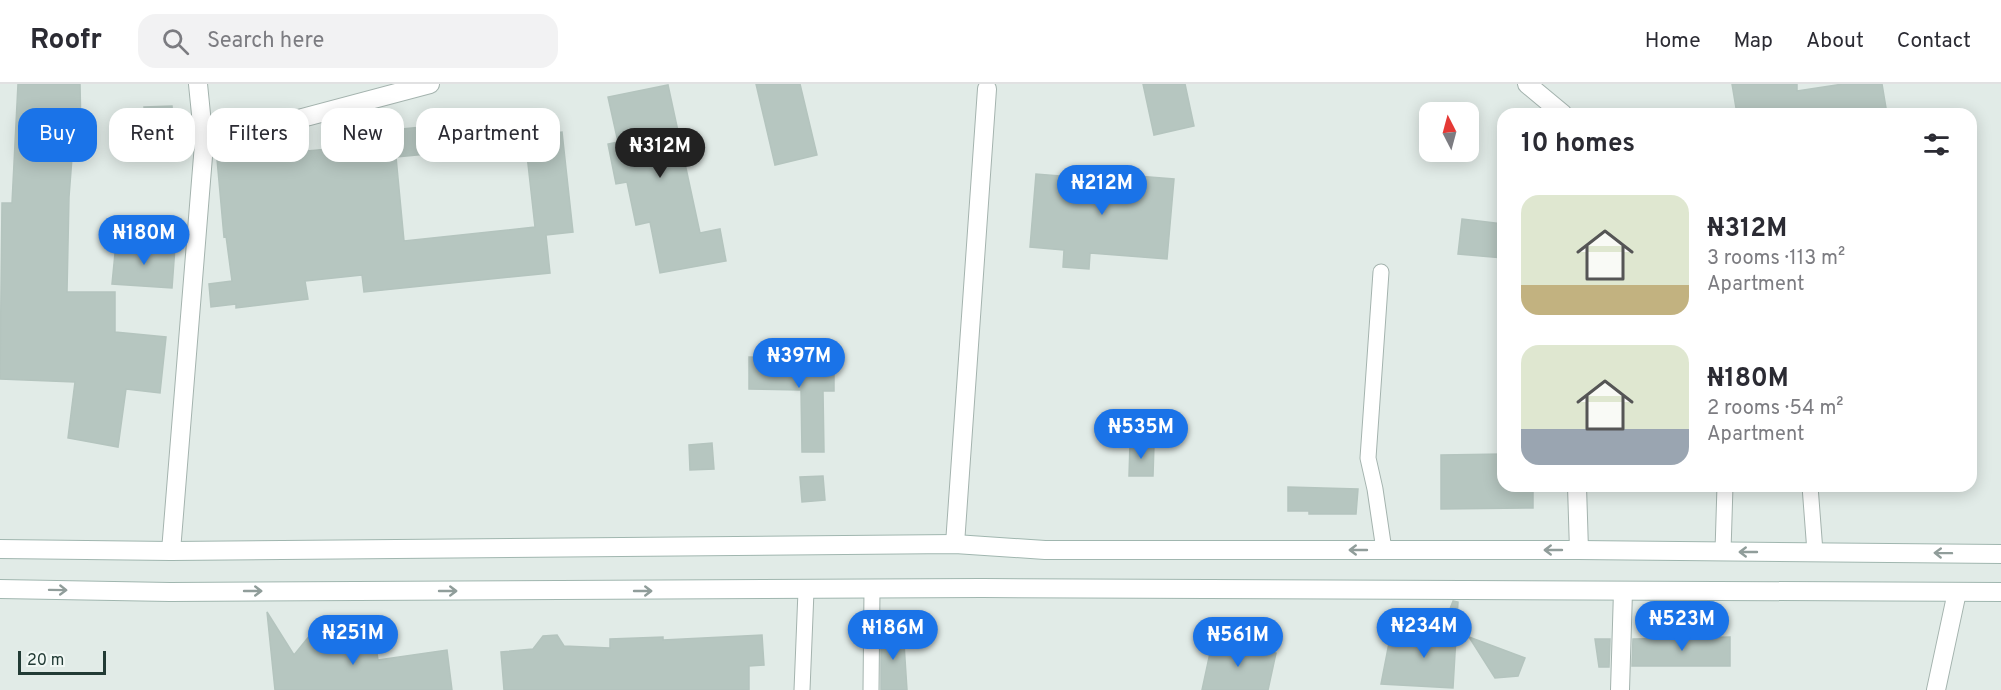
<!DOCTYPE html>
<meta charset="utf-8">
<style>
body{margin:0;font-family:Overpass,sans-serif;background:#f2f2f3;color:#2b2b33;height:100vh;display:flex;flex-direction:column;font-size:22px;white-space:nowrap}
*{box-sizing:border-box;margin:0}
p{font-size:20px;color:#7c7c81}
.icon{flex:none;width:33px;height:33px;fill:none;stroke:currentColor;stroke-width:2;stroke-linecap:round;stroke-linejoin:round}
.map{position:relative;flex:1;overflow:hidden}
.drawer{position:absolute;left:1497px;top:24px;width:480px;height:384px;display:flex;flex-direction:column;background:#fff;border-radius:18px;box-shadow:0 3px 15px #0003}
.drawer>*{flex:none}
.banner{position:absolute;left:18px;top:24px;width:570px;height:54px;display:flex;gap:12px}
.needle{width:39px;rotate:354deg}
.controls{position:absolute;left:1419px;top:18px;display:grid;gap:12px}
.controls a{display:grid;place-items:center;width:60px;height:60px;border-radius:12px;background:#fff;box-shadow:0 3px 15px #0003;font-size:30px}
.scale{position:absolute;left:18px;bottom:15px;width:88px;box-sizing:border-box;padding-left:6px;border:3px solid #223b35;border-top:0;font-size:16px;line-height:21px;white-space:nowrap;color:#223b35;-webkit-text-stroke:4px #f1f8f5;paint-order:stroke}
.price{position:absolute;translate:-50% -51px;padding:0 14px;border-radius:21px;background:#1a73e8;color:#fff;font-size:20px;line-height:39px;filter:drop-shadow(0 2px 3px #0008)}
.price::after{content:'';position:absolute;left:50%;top:36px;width:18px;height:14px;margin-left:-9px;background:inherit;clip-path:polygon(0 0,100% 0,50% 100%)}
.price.current{background:#222;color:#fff}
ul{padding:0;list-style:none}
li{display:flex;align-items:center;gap:18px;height:150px;padding:0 24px}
li span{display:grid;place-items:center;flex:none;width:168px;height:120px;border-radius:18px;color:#555}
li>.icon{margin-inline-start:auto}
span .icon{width:72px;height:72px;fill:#fffc;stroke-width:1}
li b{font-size:26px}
h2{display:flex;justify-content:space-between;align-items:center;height:72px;padding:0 24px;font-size:26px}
.tag{padding:0 21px;border-radius:18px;background:#fff;box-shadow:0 3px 15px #0003;font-size:21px;line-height:54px}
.tag.current{background:#1a73e8;color:#fff}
header{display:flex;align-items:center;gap:36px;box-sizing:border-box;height:84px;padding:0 30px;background:#fff;border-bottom:2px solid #e1e1e2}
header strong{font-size:28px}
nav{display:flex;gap:33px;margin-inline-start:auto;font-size:21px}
.search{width:420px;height:54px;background:#f2f2f3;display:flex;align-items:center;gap:15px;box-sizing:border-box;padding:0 21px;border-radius:18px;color:#7c7c81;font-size:22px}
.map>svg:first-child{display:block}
.building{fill:#b6c6c0;stroke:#b4c4be;stroke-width:1.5}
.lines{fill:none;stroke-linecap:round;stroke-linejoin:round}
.service-casing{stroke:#a4b3ae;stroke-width:17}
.minor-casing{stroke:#a4b3ae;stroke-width:20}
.secondary-casing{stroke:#a0b6af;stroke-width:20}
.service{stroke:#fff;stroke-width:15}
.minor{stroke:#fff;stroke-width:18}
.secondary{stroke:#fff;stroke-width:18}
.oneway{stroke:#909d9a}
</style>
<header>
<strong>Roofr</strong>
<div class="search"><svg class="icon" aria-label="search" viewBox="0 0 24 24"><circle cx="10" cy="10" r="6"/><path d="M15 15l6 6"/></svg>Search here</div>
<nav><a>Home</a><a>Map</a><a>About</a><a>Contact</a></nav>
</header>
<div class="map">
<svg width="2001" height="606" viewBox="0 0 2001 606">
<rect width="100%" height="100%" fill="#e1ebe7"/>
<path class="building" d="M18,0h62l1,47h-7l-5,66 -2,95h48v40l51,5 -6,56 -34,-4 -8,58 -50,-9 7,-56 -75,-3 2,-176h10z
M756,0h44l17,71 -42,10z
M1143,0h42l9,42 -40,9z
M1732,0h65v7l46,-7h39l5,30h-150z
M668,1l32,148 20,-4 6,32 -66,12 -10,-51 -14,3 -9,-43 -11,2 -8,-40 10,-2 -10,-45z
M172,22l3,39 -28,1 -3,-39z
M454,40l4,27 -62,6 8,84 131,-14 -10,-90 37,-5 11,100 -27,3 4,38 -186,19 -2,-17 -57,6 3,18 -72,9v-4l-25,3 -2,-23 23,-3 -6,-45 -2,1 -7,-78 123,-11 -2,-13z
M1074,87l100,8 -7,80 -77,-6 -1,16 -26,-2 1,-17 -34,-3 6,-73 37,3z
M1462,135l41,5v34l-45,-4z
M116,159l59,4 -3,41 -60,-4z
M749,273l85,1v33h-11l1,61h-22l-1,-62 -52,-1z
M712,359l2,26 -24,1 -1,-25z
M1130,360l24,1 -1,31h-24z
M1503,370v32h30v22l-92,1v-54z
M823,392l2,24 -23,2 -2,-25z
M1288,403l70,2 -2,25h-47v-3h-21z
M1453,517l5,1 -5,86 -72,-4 9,-46 27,6 19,1z
M267,528l27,43 30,-37 3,29 48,-7 3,20 69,-10 5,40h-177z
M903,544l4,62h-26v-59z
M557,551l7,11 46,2v-9l53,-2v3l99,-5 2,30 -15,1v24h-245l-3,-38 32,-3 10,-13z
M1469,553l56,21 -7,18 -23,2z
M1730,553v29h-98l1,-27z
M1213,555l63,14 -8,37h-66z
M1595,555h15l-1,28h-10z"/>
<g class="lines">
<g class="service-casing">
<path id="service" d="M1381,188l-13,186 7,31 9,61
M1810,402l5,66
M1723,467l2,-65
M802,606l4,-99
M871,606l1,-100"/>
</g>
<g class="minor-casing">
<path id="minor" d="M1527,0l36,30
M204,60l226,-60
M1577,402l2,64
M955,460l32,-455
M171,467l33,-407 -6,-60
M1620,606l3,-99
M1936,606l21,-98"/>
</g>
<g class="secondary-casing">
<path id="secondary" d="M0,465l171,2 784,-7 90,6h534l422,4
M0,505l170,3 812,-4 1019,4"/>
</g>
<use href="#service" class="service"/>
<use href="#minor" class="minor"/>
<use href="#secondary" class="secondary"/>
</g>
<defs><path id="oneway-shaft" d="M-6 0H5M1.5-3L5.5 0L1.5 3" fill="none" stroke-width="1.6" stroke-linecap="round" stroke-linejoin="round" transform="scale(1.5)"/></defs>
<g class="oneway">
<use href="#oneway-shaft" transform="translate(1358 466) rotate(-180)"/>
<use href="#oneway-shaft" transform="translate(1553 466) rotate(-180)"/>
<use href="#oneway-shaft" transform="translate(1748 468) rotate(-180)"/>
<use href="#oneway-shaft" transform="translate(1943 469) rotate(-179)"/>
<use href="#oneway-shaft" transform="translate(58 506) rotate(1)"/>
<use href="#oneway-shaft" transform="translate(253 507)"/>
<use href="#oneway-shaft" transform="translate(448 507)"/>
<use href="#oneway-shaft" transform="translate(643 507)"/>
</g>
</svg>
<div class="controls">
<a><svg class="needle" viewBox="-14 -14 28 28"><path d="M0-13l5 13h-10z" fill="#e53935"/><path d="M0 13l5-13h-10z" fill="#7c7c81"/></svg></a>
</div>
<div class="scale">20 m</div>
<b class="price current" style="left:660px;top:95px">₦312M</b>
<b class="price" style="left:1102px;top:132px">₦212M</b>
<b class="price" style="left:144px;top:182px">₦180M</b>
<b class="price" style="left:799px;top:305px">₦397M</b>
<b class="price" style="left:1141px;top:376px">₦535M</b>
<b class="price" style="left:1682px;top:568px">₦523M</b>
<b class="price" style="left:1424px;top:575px">₦234M</b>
<b class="price" style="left:893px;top:577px">₦186M</b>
<b class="price" style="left:353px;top:582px">₦251M</b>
<b class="price" style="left:1238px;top:584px">₦561M</b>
<div class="banner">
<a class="tag current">Buy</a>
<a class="tag">Rent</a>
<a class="tag">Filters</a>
<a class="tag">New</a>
<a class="tag">Apartment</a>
</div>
<section class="drawer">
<h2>10 homes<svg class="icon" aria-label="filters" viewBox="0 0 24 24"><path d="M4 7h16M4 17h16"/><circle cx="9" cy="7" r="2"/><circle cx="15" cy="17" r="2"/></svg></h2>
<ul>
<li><span style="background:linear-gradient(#dfe7d0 75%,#c2b280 0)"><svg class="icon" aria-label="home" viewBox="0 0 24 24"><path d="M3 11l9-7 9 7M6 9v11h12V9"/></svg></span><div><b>₦312M</b><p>3 rooms · 113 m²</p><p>Apartment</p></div></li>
<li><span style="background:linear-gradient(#dfe7d0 70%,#9aa5b1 0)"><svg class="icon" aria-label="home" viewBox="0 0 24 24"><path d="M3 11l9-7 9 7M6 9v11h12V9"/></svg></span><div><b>₦180M</b><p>2 rooms · 54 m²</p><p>Apartment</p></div></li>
</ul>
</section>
</div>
